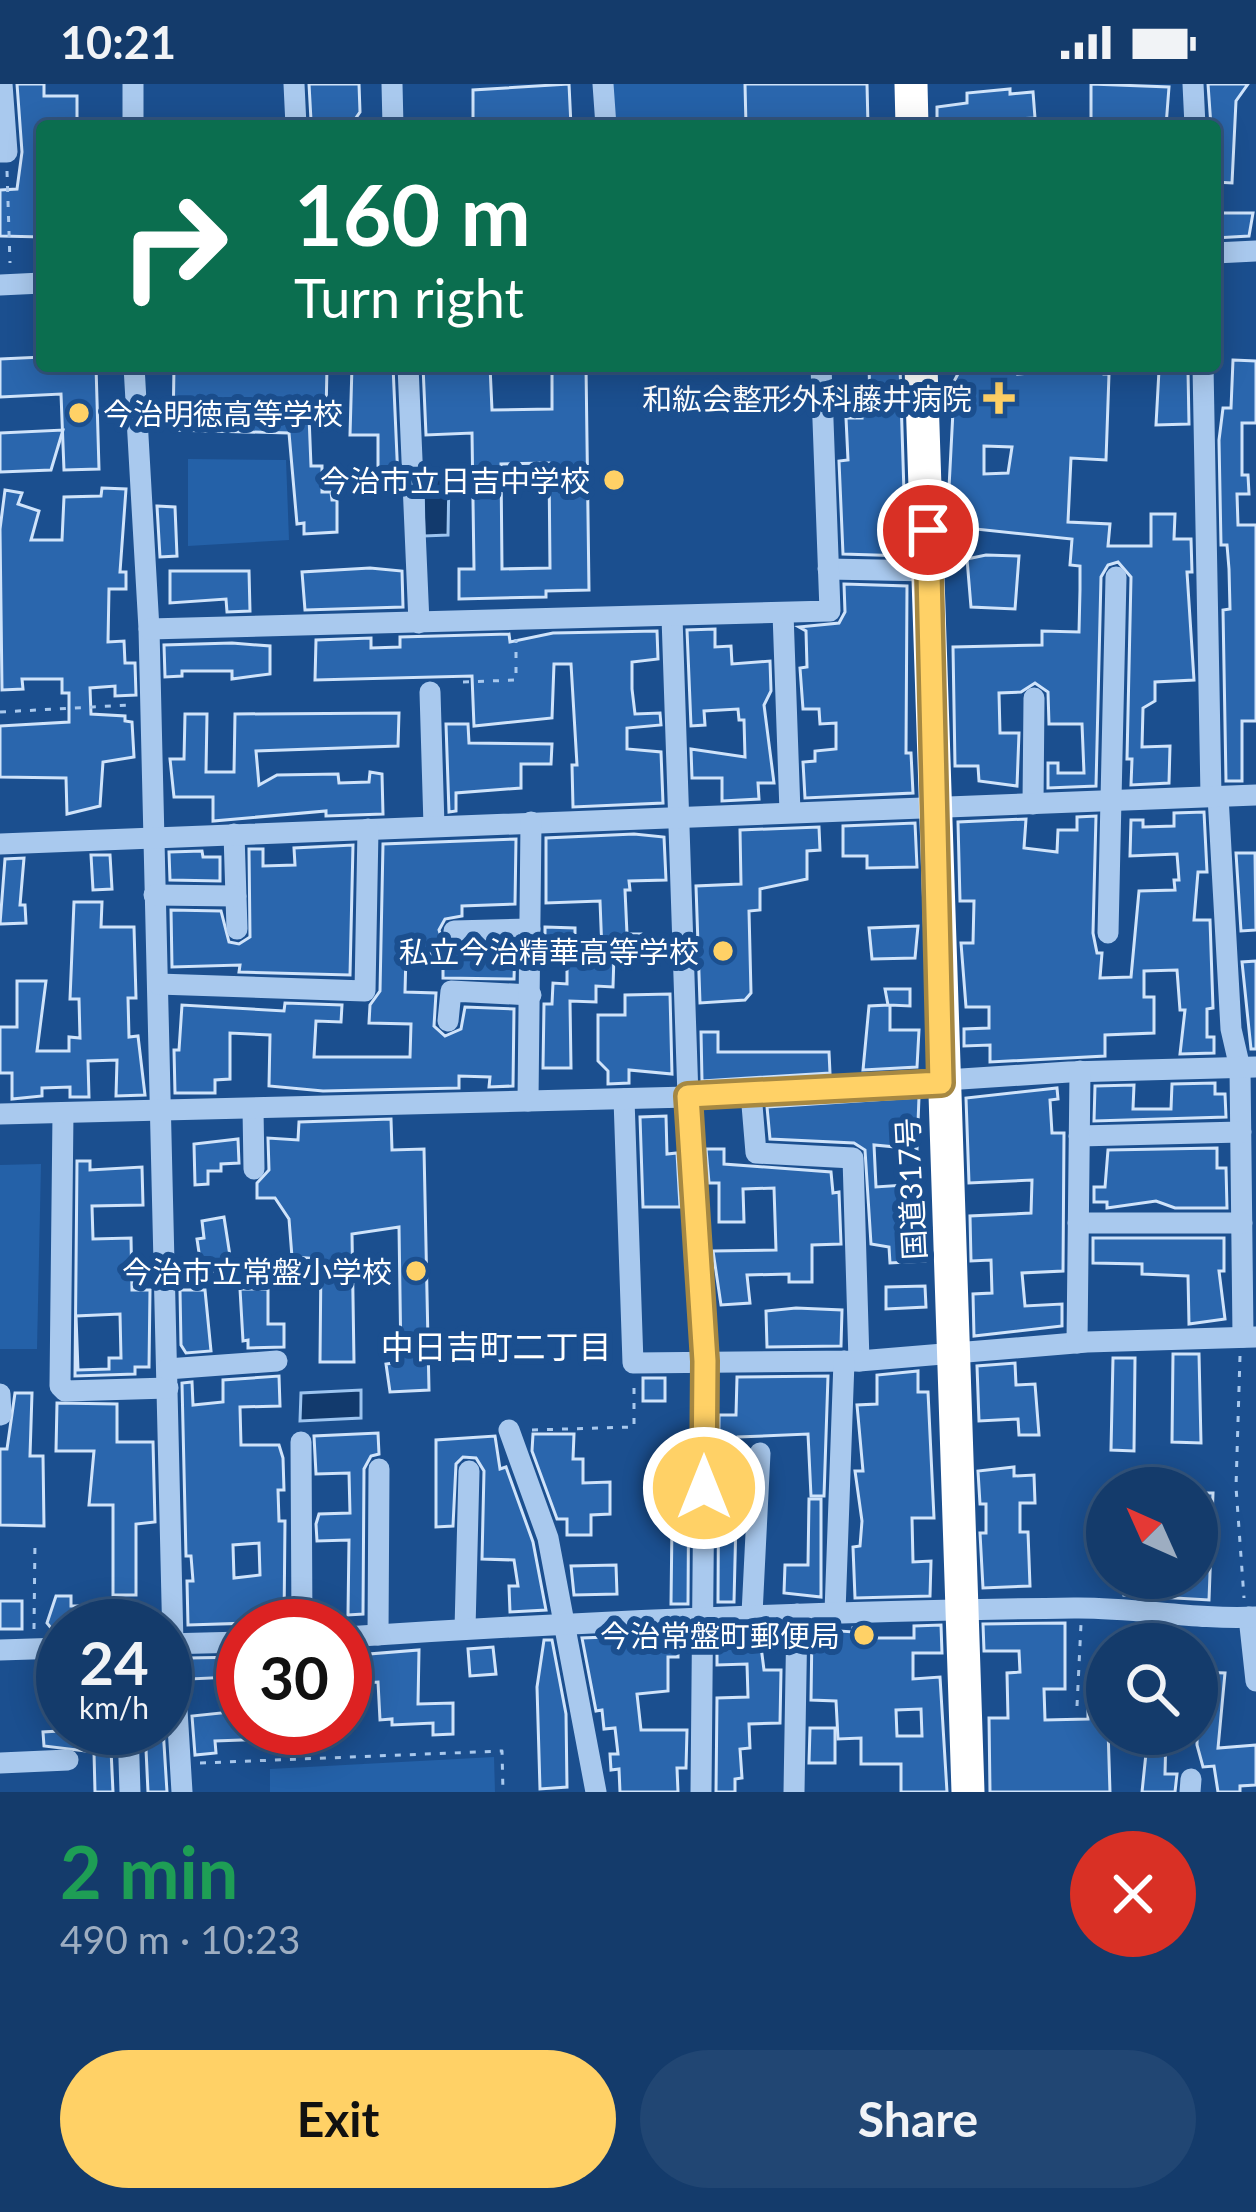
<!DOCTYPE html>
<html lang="en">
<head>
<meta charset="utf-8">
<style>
  :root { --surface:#143b6b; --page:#214673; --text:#f1f3f6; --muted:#9dadc1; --line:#33557e; --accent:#ffd166 }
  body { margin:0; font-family:Lato,"Noto Sans JP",sans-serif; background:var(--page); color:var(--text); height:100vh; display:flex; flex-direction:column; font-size:45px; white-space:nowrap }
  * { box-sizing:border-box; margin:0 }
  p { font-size:39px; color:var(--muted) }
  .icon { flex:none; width:66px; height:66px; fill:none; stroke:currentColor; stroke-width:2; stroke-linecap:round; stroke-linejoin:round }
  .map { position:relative; height:1708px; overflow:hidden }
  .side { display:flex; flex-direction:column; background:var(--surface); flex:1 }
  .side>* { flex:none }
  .top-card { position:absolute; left:36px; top:36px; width:1185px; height:252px; border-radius:12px; box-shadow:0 6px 30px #0003,0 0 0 3px var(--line); background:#0b6e4f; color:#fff; overflow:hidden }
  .needle { width:78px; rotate:315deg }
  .controls { position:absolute; left:1086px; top:1383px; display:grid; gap:24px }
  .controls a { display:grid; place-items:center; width:132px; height:132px; border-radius:50%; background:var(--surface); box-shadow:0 6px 30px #0003,0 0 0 3px var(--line); font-size:60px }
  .speed { position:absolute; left:36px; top:1515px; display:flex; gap:24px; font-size:60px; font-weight:700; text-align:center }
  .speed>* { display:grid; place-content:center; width:156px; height:156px; border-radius:50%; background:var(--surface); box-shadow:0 6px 30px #0003,0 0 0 3px var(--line); line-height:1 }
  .speed small { font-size:30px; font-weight:400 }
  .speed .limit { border:18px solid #d22; background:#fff; color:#111 }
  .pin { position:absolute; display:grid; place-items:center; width:102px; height:102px; color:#fff; margin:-51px; border:6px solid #fff; border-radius:50%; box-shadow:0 3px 12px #0007 }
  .me { position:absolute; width:132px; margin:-66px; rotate:0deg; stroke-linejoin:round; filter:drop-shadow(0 0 9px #0008) }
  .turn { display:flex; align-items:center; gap:42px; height:252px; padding:0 60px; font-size:54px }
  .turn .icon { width:156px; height:156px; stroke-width:2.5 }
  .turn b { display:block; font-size:84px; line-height:102px }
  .round { display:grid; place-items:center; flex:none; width:126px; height:126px; border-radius:63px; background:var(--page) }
  .overview { display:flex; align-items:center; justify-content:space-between; height:204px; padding:0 60px }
  h1 { font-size:72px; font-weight:700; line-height:90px; color:#1e9e55 }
  .cta { display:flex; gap:24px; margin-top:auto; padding:24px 60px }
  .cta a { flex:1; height:138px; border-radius:72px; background:var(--accent); color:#111; font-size:48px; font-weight:700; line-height:138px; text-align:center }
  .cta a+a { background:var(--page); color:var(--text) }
  .status { display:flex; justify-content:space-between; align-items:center; height:84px; padding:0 60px; background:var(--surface); direction:ltr }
  .status svg { height:33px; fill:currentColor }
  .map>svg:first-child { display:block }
  .green { fill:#2461a8 }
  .water { fill:#123a6d; stroke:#9cc4f0; stroke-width:3 }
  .building { fill:#2a66ad; stroke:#cfe3fa; stroke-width:3; fill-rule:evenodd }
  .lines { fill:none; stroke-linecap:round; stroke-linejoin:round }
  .path { stroke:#a9c9ee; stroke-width:3; stroke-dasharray:6 9; stroke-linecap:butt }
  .minor { stroke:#a9c9ee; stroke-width:21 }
  .highway { stroke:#fff; stroke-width:33 }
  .route-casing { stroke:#a68842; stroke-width:30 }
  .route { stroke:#ffd166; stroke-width:21 }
  .poi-dot { fill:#ffd166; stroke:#1b4f8f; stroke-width:4.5 }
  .labels { text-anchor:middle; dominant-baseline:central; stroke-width:12; stroke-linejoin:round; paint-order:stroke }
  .poi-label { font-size:30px; fill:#fff; stroke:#1b4f8f; text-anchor:end }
  .street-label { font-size:30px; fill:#fff; stroke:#1b4f8f }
  .neighbourhood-label { font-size:33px; fill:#fff; stroke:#1b4f8f }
</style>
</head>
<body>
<div class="status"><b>10:21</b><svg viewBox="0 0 49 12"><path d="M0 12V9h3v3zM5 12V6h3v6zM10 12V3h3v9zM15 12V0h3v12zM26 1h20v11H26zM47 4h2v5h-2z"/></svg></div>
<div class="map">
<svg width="1256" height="1708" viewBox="0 0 1256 1708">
  <rect width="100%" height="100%" fill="#1b4f8f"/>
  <g class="green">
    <path d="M608,0h136v42h-134z"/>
    <path d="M188,375l98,1 3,80 -101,6z"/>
    <path d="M41,1080l-4,185h-37v-184z"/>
    <path d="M494,1673l1,35h-225v-23z"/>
  </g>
  <g class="water">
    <path d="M449,391l-1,60 -24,1 -1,-59z"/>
    <path d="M361,1306v28l-61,3 1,-28z"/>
  </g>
  <g class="building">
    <path d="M17,0h27v12h33v30h-36l1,111 -42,-1v-46l17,-1 5,-37z"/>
    <path d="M309,0h50l1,28 -7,10 -42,-2z"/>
    <path d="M569,0l2,42h-98v-36z"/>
    <path d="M745,0h122l1,42h-122z"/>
    <path d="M1091,0l78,3 -3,39h-75z"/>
    <path d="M1208,0h40l-12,17 -4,82 -17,-1z"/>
    <path d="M1010,5v5l23,-2 2,26 -19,1v7h-79v-19l30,-4v-10z"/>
    <path d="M1215,129h38l-4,23 -34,2z"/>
    <path d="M42,273v9h54l3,103 -35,1 -3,-76 -61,3v-38z"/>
    <path d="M1233,276l23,1v62h-14v52h6l1,19h-12l1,31h18v196h-14v60h-16l-3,-171 7,-1 -1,-40 -2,-24h-6l-2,-105 4,-32h8z"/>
    <path d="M174,282h153l-1,49 -17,1 2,50h11v26h9l1,8h5v32l-33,2v-11l-7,1 -8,-91 -116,-3z"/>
    <path d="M352,282h41l5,114 -20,2v-47h-28z"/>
    <path d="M423,282h67l2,44 60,-1v-43h34l3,224 -43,1v6l-87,2v-30h15l-2,-136 -46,2zM549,379l1,105 -48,1 -1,-105z"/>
    <path d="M869,282h31l6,190 -63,-2 -4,-93 9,-1 -2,-42h16l-1,-17h9z"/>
    <path d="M962,282h57l-1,8 86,-8v8h5l-3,86 -35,-2 -3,64 42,2 -2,22h43v-32h24l-1,25h17l1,33h-5l7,108 -39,2v19l-12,7 -1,39 28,-1 -1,37 -38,2 1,-26h-5l4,-182 -13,-15 -10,3 -7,12 -5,209 -48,2v-25h10v10h26l-2,-49h-33l-1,-32 -13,-9 -14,9 -22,1 1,40h19l-2,53 -38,-5 -1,-15h-23l-2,-119 89,-2v-14l37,1 1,-42v-24l-10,-1 2,-26 -125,-13 6,-115 -6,-16zM984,362l28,1 -4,26 -24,1z"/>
    <path d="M1159,286l29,1 1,53 -33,1z"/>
    <path d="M63,346l-12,40 -51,2v-39z"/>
    <path d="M102,404l24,1 -6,83h6v17h-17l-1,53 16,-1 1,22h10l1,32 -21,1v-10l-25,2 1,26 34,2v5l7,1 2,35 -31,5 -3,44 -33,8 -1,-36 -66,-1v-51l69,-4v-29h-7v-14h-40l1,10 -21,1 -2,-161 5,-39 17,3 -4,11 21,7 -8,29h31l2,-43 37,-1z"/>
    <path d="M157,422l18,1 2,49 -17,1z"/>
    <path d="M986,471l33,1 -4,53 -44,-2 -4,-48z"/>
    <path d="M370,484l32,3 1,36 -98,3 -3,-38z"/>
    <path d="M170,487h79l1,40 -23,1 -1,-13 -56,4z"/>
    <path d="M844,500l63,2 -1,167h5l2,40 -108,5 -2,-36 12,-1v-10l21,-2v-26l-16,1 -1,-15h-16l-3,-41 7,-1 -1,-36 -7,-4 40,-4 6,-11z"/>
    <path d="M715,545v18l16,-1 1,18 38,-3 1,30 -7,14 10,78h-16l1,16 -37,2v-23h-30l-1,-29 54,8 -1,-37h-5l-1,-11 -34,2 1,14 -14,1 -4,-96z"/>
    <path d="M657,547l1,28 -26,3v27l3,25 25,-1 1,12 -34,3v21l34,3 2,51 -90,4 -1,-42h5l-6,-101h-17l-2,54 -78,8 -2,-50 -157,4 1,-40 55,-2v10l29,-1v-10l109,-3 1,8 43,-9z"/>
    <path d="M232,559l38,3v28l-38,5v-8h-50v5l-17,1 -1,-32z"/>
    <path d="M399,629l-1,33 -142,5 3,34 18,-10 61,-1 1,9 30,-1 1,-10 12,2 1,40 -57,2v-5l-113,10v-24h-39l-4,-38h14l1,-45h22l-1,58h28l1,-58z"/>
    <path d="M446,640h22l1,19 83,1 -1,20h-30v24l-65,5v18l-7,1z"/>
    <path d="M1204,728l3,60h-9l-4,48h16l3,88 -6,1v28h7v16l-34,1 5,-44h-5l-3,-40 -33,1v26h10v36l-49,2v21l-115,6v-17l-26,1v-17l25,-1v-21h-23l-5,-64h12l1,-42h-14l-2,-79 68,-3 -2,29 33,4 1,-22h19v-13l19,-1 -3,117 4,20h5l-2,25 31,-1 8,-86 36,-1 -1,-10h5l-2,-26 -47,2 1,-36h12v7l31,-1v-13z"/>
    <path d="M915,739l2,44 -50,1v-12h-24v-30z"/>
    <path d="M819,743l1,23 -13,1v28l-47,10v21l-11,1 2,82 -6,7 -45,3 -4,-117 45,-2 -1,-54z"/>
    <path d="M634,750l30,3 2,43 -37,1 1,9h-5l2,44h14v22l-27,-1 -1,32 -17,-1v16l-26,-1 1,67h-28l1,-64h8l1,-21 14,1v-33l35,1 -2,-51 -54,2v-65z"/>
    <path d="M516,755l-1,65 -53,2v10l-17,3 -6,11 3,10 11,6 62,-2 -1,35 -71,-1v-24h-37l-1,38 31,1 -2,33 11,10 16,-7 4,-22 49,2 -1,77 -24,1 1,-10 -31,-1v12l-136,3 -54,-5 1,-51 -40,-2v46l-15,1v13h-40l-1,-43h5l3,-45 102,6 1,-8 57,2 -1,17 -25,-1 -2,36h96l1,-33 -42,-1 1,-18 10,-14 3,-147z"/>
    <path d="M353,761l-3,130 -111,-3 1,-7 -68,2 -1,-57 50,1 8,31 10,2 11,-7 -1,-88h14v17l32,-1 -1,-17z"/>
    <path d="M202,767l1,6h17v24l-50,-1 -1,-28z"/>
    <path d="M1236,769h19l1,77 -15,1z"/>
    <path d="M91,771h19l2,34 -19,1z"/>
    <path d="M24,774l-4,47h5l1,18 -26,1 5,-65z"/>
    <path d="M74,818h28l-1,25h33l2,71h-8l1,39 9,-1 7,59 -29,1 1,-36 -29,1 1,36h-19v-10l-28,1v8l-30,3v-26h-12v-46h17v-46h29l-9,70h32v-14l11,1 -1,-39h-9z"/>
    <path d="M918,842l-3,32 -43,1 -3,-31z"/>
    <path d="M545,843l30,1v18h-30z"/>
    <path d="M1256,877v88h-5l-9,-87z"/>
    <path d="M885,905h25v17l-20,-1v25h29l-2,37 -54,3 6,-64 19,-1z"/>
    <path d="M670,910l2,80 -43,-4v13l-21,1v-13l-10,-10v-46h27v-20z"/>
    <path d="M701,948h17v20h111l1,21 -128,8z"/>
    <path d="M1215,999v11h10l1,23 -132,4 1,-35 39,-1 -1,24h38l1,-25z"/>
    <path d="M1057,1004l1,11 -8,1 2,33h12l-1,138 -41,2 3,33 37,-2v22l-88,10 -1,-42 19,-1 -1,-33 -20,1 -1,-45 61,-3 1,-33 -63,3 -3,-85z"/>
    <path d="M919,1013l-2,52 -43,-4 2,42 43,-3 3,16 3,61 -35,2 -1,-16 -18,-3 -6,-94 -11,-7 -84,-4 -3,-32z"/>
    <path d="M666,1032l1,38 10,-1 3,54h-37l-3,-90z"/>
    <path d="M391,1035l1,31 32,-1 5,241 -39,2 -4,-28 15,-2 -2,-135 -47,7 2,128h-34l1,-103 -29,-2 -3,-38 -14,-21h-18v-15l12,-13 -1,-32 30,2 1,-18z"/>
    <path d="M238,1055l1,24 -18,1v7h-13v13l-13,1 -1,-41z"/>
    <path d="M1217,1064v20h9l1,40h-52l-19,-7 -49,7v-6h-13v-15h11l3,-37z"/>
    <path d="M706,1065h18v15l107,8 2,21 6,-1 2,52 -29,1v37h-23v-8l-42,1 3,28 -29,2 -8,-54 63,-1 -2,-62 -31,1 1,33h-25v-39h-10z"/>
    <path d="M77,1077h13v9l52,-3 1,38 -51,1 1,33 38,-1 1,52h18l-1,77h-14v7l-60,2zM120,1230l1,44h-12v11l-31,1 -2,-54z"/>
    <path d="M224,1133l8,52 -30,4 -5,-34 7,-1 -2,-17z"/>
    <path d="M1093,1154h131v33h-5l6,48 -36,5 -1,-48 -46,-2v-10l-49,-1z"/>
    <path d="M925,1202l1,21 -40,2v-22z"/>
    <path d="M240,1205h28v35h16v23l-36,1v-8l-5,1z"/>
    <path d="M180,1206h25l6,61 -25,2 -5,-8z"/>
    <path d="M796,1224l46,2 -1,36 -74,1 -1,-36z"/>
    <path d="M1173,1270h26l2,89 -29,-1z"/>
    <path d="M1113,1274h22l-1,93 -23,-1z"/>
    <path d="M1015,1279l1,22 19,-1 4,51h-20l-1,-16 -39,2 -2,-55z"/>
    <path d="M918,1287v21h10l6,126h-22l1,44 18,-1 -1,35 -75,2 -2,-51 7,-1 2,-25 -7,-50h8l-6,-66 20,-1v-29z"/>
    <path d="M279,1292l1,30 -40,1 1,38h38l4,13 1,32h-6l1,31h6l-1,101 -96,3 -1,-44h6l-2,-25h-5l-4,-173 10,-1 1,23 30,-3v-22zM259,1459l1,32 -26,3 -1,-33z"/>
    <path d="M828,1292l-4,120h-13l-3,-62 -70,3 -4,165h-16l1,-187h17l1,-38z"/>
    <rect x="643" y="1294" width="22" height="23"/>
    <path d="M15,1309h17l-2,63h13l1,70 -44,-1v-76h7z"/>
    <path d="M57,1319l60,1v38h36l2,80 -19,2v71h-23v-90h-24l5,-54h-38z"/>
    <path d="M378,1349l1,21 -8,2 -7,13 -1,145 -15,1 1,-75 -32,1 -1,-17 3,-10 31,-1 -1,-40 -33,1 -2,-38z"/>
    <path d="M533,1350h41l-1,25h10v24l27,-1v32l-19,1v20h-24v-16h-10l-25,-68z"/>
    <path d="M495,1352l5,33 6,-2 27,75 13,68 -36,2 -1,-26h9l-4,-26 -32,-1 2,-88 -8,-13 -13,-1 -7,7 -3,62 -17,1v-87z"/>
    <path d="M673,1360l16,1 -1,159h-17z"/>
    <path d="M1014,1383v9l20,-1 1,28h-15v29h8l2,54 -47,2 -3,-55h6v-29h-6l-2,-33z"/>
    <path d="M1197,1409h16l-4,107 -85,-5v-17h73z"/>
    <path d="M809,1415h12v98l-37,-4 1,-28h23z"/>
    <path d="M616,1481l1,29 -43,1 -3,-29z"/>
    <path d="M56,1512h15v10h20l1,20h-29v7h-8l-8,-10z"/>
    <rect x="0" y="1517" width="22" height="28"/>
    <path d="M1065,1539v66h-21l1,31 43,-1v-21l19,-1 3,95h-120l-1,-74h19l-1,-45 13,-1 -1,-21h-35l-1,-27z"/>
    <path d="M941,1541l1,28h-29v26l27,-2 7,115h-46v-28h-40v-26l-23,1 -2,-38 -25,-1 1,-71 41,3v-4l16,-1 2,11h43v-12zM921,1625l1,27h-25l-1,-26z"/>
    <path d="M759,1547l5,39h17l-1,53 -31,1 1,24 -10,1 2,29 -7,1v13h-19l1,-94 31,-1 -1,-33 -30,1v-33z"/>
    <path d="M658,1551v5h20v17h-10v34l-31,3 4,36h46l-1,38h-9l1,24h-58l-1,-23 -8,1 -1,-16h8l-3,-26 -11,1 -2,-19 -6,1 -14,-73z"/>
    <path d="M544,1556h8l14,74 1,73 -27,2 -3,-102z"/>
    <path d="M493,1563l3,27 -26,2 -2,-27z"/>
    <path d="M419,1566l-1,54 35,-1v31l-20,1v-12l-41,2v-6l-12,1 -2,-38 -33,2v-28z"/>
    <path d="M243,1573v71h25v11l-53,2 1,12 -21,2 -3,-39 39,-4v-35l-41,2 -1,-21z"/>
    <path d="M1197,1588l28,1 -7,75 38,-3v40l-16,1v6h-22l-4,-26 -11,1 -6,-22z"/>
    <path d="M110,1644l3,64h-18l-1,-40 -50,-6 -1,-14z"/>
    <path d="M145,1644h18l4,64h-19z"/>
    <path d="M810,1644h25v35h-26z"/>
    <path d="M1148,1650h18l-1,40h12l-2,18h-33z"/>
  </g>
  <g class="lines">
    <g class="path">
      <path d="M7,87l3,92"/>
      <path d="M463,598l53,-2v-41"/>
      <path d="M0,628l130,-7"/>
      <path d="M1240,1272l-4,131 8,111"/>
      <path d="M532,1346l102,-3v-44"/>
      <path d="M34,1545l1,-89"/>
      <path d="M1077,1622l4,-82"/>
      <path d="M85,1644l1,26"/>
      <path d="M200,1679l302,-12 1,41"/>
    </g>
    <g class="minor">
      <path d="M294,0l2,42"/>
      <path d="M392,0l1,42"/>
      <path d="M603,0l3,42"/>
      <path d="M1193,0l2,42"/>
      <path d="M133,42v-42"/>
      <path d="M0,68h7l-5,-68"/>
      <path d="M1215,169l41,-2"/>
      <path d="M0,201l42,-2"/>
      <path d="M134,282l15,263 24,1015 9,148"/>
      <path d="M408,282l11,257"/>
      <path d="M1203,282l8,430"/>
      <path d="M828,485l102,2"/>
      <path d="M783,529l7,199"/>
      <path d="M672,533l16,480 17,264 -4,431"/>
      <path d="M149,545l681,-18 -9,-245"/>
      <path d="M430,608l4,134"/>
      <path d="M1218,712l13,233 9,39 3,269"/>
      <path d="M1033,720l1,-106"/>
      <path d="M234,750l3,95"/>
      <path d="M0,760l1256,-49"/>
      <path d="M154,811l82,1"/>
      <path d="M454,847l76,-2"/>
      <path d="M1108,849l8,-356"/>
      <path d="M158,900l207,7 3,-162"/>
      <path d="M448,937l3,-30 80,4"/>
      <path d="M751,1009l5,60 97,5 6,203"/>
      <path d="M624,1015l9,264 226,-2 228,-19 169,-5"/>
      <path d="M528,1017l3,-279"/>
      <path d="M253,1025l1,60"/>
      <path d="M63,1029l-3,273 5,5 103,-3"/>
      <path d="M0,1030l688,-17 381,-25 187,-5"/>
      <path d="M1079,1052l162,-4"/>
      <path d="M1078,1139h164"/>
      <path d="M1077,1259l3,-272"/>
      <path d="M167,1285l110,-8"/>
      <path d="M0,1310l1,21"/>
      <path d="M509,1346l39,108 48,254"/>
      <path d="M301,1358l1,184"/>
      <path d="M835,1528l9,-251"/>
      <path d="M752,1530l8,-161"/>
      <path d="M1249,1533l7,64"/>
      <path d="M465,1545l4,-158"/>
      <path d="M378,1551l1,-166"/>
      <path d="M345,1553c243,-16 485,-26 729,-29 60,-1 121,12 182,9"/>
      <path d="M165,1560l78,-2"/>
      <path d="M0,1566l63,-2"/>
      <path d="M128,1644l2,64"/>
      <path d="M0,1679l68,-3"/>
      <path d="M794,1708l3,-178"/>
      <path d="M1190,1708l1,-13"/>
    </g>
    <g class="highway">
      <path d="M911,0l1,42"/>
      <path d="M921,282l47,1426"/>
    </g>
  </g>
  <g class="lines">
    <g class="route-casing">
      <path id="route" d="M704,1404l1,-127 -17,-265 253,-13 -13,-553"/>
    </g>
    <use href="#route" class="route"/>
  </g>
  <g class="poi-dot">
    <path d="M993 296h12v12h12v12h-12v12h-12v-12h-12v-12h12z"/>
    <circle cx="79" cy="329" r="12"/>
    <circle cx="614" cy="396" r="12"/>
    <circle cx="723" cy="867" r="12"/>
    <circle cx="416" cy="1187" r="12"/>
    <circle cx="864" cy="1551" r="12"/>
  </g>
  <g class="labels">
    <g class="poi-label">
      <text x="972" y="314">和紘会整形外科藤井病院</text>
      <text x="103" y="329" text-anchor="start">今治明徳高等学校</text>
      <text x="590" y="396">今治市立日吉中学校</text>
      <text x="699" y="867">私立今治精華高等学校</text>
      <text x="392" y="1187">今治市立常盤小学校</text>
      <text x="840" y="1551">今治常盤町郵便局</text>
    </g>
    <g class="street-label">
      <text transform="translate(910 1105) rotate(-93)">国道317号</text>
    </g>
    <g class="neighbourhood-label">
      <text x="496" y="1262">中日吉町二丁目</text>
    </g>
  </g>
</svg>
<div class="controls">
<a><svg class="needle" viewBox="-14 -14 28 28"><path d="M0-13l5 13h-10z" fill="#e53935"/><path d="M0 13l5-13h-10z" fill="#9dadc1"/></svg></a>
<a><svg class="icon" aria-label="search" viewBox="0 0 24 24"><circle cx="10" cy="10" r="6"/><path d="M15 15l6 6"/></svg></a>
</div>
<div class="speed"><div>24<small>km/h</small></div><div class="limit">30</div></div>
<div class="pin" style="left:928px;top:446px;background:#d93025"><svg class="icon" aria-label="arrive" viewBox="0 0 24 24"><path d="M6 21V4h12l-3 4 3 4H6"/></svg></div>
<svg class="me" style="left:704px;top:1404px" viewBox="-20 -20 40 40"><circle r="17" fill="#ffd166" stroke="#fff" stroke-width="3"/><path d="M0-11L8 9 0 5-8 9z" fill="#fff"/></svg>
<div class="top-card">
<div class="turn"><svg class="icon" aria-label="right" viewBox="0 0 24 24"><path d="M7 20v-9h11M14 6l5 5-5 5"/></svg><div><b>160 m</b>Turn right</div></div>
</div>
</div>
<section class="side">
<div class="overview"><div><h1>2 min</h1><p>490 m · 10:23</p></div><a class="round" style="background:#d93025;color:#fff"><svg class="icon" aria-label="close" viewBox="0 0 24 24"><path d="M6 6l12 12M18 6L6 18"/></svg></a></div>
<div class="cta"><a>Exit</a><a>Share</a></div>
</section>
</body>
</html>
